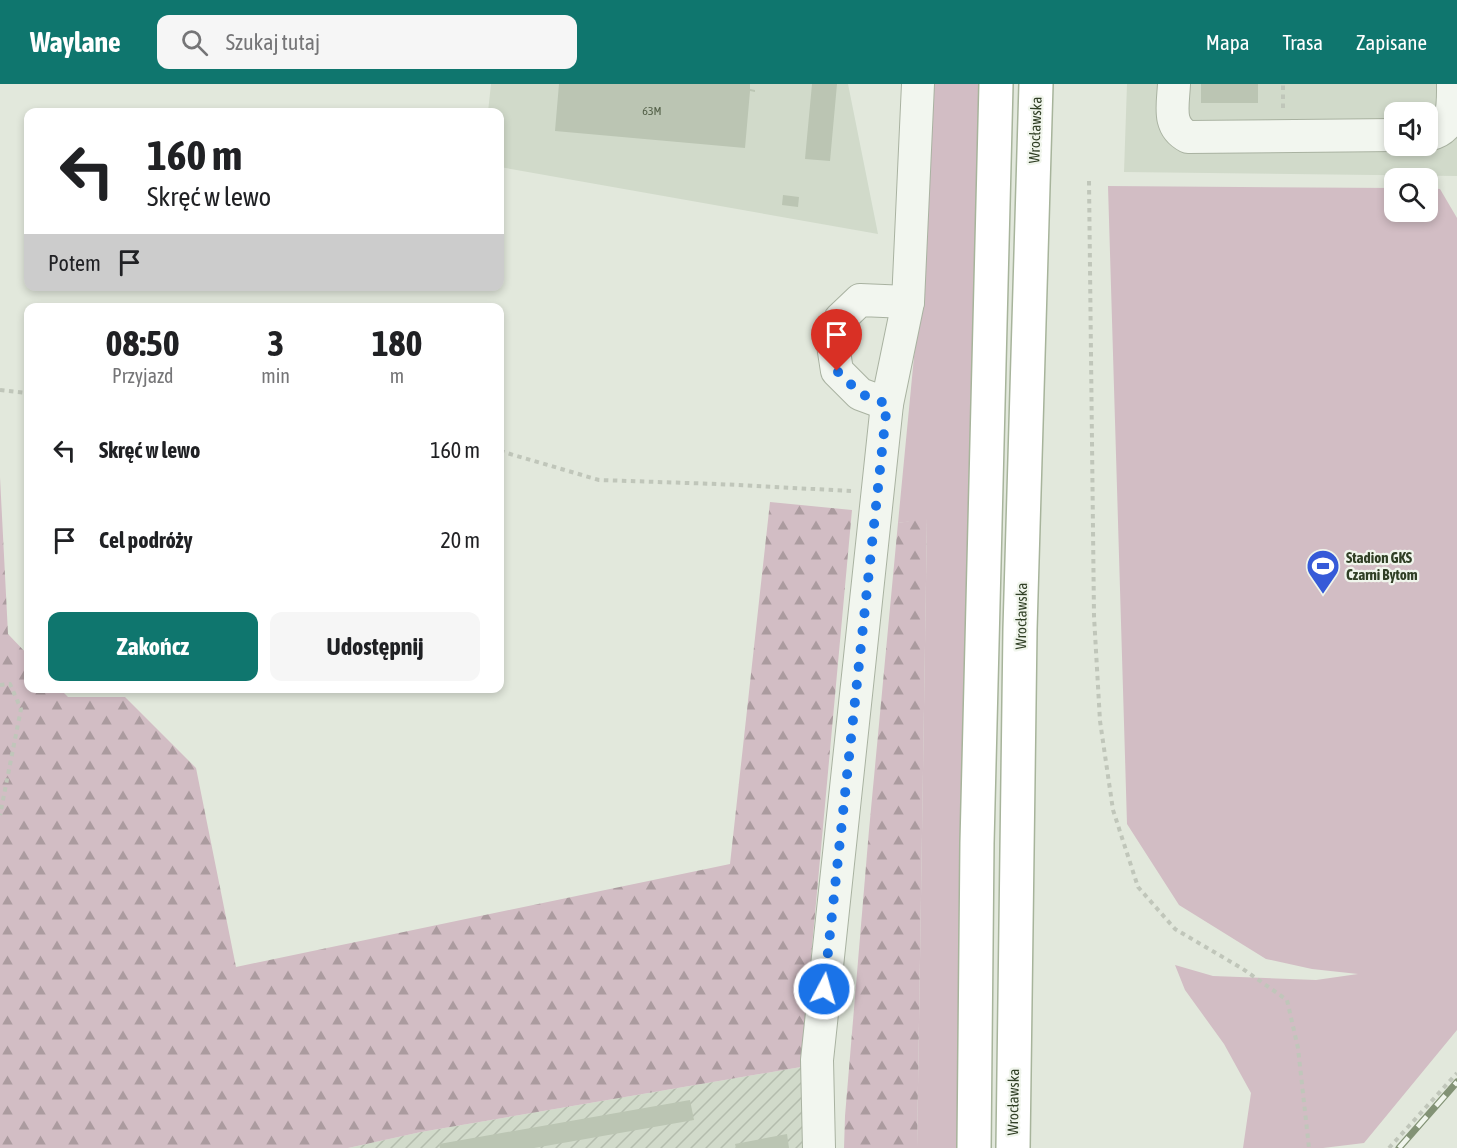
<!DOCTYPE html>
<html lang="pl">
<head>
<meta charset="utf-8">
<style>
  :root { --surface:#fff; --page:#f6f6f6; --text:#202124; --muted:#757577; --accent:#0f766e }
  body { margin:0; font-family:"Asap Condensed",sans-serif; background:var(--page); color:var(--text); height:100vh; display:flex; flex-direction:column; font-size:22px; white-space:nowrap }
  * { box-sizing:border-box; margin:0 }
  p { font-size:20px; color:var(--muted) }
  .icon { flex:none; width:33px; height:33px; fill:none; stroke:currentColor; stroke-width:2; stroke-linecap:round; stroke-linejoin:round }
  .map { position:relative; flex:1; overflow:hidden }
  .drawer { position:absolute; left:24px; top:219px; width:480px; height:390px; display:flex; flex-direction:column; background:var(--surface); border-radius:12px; box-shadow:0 3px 9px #0003 }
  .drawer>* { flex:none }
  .guide { position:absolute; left:24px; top:24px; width:480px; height:183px; border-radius:12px; box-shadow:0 3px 9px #0003; background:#fff; color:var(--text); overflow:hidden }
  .tools { position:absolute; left:1384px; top:18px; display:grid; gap:12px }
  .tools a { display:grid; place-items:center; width:54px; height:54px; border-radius:12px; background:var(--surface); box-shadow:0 3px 9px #0003; font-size:30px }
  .pin { position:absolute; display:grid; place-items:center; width:51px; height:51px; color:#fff; margin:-62px -26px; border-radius:50% 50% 50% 0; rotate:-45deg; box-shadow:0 0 6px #0007 }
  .pin .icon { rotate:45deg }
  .me { position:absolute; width:66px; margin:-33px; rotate:6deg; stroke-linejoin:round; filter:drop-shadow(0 0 4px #0008) }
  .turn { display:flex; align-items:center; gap:21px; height:126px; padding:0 24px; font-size:27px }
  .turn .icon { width:78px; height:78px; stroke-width:2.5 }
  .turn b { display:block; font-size:42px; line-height:51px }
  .then { display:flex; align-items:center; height:57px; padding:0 24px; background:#0003; gap:12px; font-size:22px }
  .eta { display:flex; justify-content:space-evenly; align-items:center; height:102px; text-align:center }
  .eta b { font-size:36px; font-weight:700; line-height:42px }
  .cta { display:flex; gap:12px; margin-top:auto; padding:12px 24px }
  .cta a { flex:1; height:69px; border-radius:12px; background:var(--accent); color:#fff; font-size:24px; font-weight:700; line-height:69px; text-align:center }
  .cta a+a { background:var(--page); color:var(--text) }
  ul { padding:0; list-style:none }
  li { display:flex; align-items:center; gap:18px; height:90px; padding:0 24px }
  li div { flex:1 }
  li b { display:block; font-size:22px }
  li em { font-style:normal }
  header { display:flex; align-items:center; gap:36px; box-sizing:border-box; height:84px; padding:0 30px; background:var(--accent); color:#fff }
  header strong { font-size:28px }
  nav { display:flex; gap:33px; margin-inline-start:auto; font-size:21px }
  .search { width:420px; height:54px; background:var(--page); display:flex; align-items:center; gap:15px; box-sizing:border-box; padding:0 21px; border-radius:12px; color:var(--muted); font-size:22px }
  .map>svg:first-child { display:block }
  .built { fill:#d1daca; fill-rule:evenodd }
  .industrial { fill:url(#industrial-furrows) }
  .grass { fill:#d2bdc4 }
  .forest { fill:url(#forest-firs) }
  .building { fill:#bbc5b3 }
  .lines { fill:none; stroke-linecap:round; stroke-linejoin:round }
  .minor-casing { stroke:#a9b2a1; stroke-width:34 }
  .major-casing { stroke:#a7b49b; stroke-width:36 }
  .path { stroke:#c0c6ba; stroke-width:4; stroke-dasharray:4.5 4.5; stroke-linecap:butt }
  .minor { stroke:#f2f6ef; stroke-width:32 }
  .major { stroke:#fff; stroke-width:33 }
  .rail-casing { stroke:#829275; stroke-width:7 }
  .rail { stroke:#f0f5ec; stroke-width:4.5; stroke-dasharray:14; stroke-linecap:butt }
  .route { stroke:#1a73e8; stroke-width:10; stroke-dasharray:0 18 }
  .labels { text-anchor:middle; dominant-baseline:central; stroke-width:4.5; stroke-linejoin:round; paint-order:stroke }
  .number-label { font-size:12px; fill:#536048 }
  .street-label { font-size:15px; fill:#303f25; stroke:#f0f5ec }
  .poi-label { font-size:15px; font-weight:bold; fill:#303f25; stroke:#f0f5ec; text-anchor:start }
</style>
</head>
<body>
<header>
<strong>Waylane</strong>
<div class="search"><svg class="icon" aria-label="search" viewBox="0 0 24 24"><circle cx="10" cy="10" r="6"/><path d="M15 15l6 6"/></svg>Szukaj tutaj</div>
<nav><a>Mapa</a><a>Trasa</a><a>Zapisane</a></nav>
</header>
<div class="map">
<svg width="1457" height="1064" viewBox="0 0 1457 1064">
  <defs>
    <pattern id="industrial-furrows" width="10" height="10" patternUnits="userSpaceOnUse" patternTransform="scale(1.5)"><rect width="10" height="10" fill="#d1daca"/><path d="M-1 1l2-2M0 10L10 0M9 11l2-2" fill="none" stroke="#b4bcad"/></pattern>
    <pattern id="forest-firs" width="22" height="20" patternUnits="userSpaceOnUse" patternTransform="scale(1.5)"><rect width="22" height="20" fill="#d2bdc4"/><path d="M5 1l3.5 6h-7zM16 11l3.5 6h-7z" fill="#ab9b9f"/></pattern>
  </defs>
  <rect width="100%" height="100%" fill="#e2e8dc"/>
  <g class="built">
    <path d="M491,0h357l30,150 -378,-67v-55h-12z"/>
    <path d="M1127,0h330v92l-333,-4zM1395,28h33v34h-33z"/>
  </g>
  <path class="industrial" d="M801,983l8,81h-461l73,-16z"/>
  <g class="grass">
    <path d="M934,0h48l-21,1064h-44l10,-629 -29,4 29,-301z"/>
    <path d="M1108,102l287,2v24h33v-24l12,1 17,29v812l-93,113 -41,5h-80l8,-55 -27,-49 -39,-54 -10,-25 38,11 103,4 42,-6 -46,-5 -46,-10 -87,-54 -52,-81z"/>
  </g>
  <g class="forest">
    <path d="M0,393l8,157 20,21v33l32,1 8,8h57l71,71 40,199 494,-103 40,-362 82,8 -51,557 -380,65 -73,16h-348z"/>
    <path d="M927,434l-10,630h-73l1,-32 24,-286 29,-307z"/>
  </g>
  <g class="building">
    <path d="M559,0h191v5l5,1v2l-5,-1 -5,57 -190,-17z"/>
    <path d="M812,0h25l-7,77 -25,-2z"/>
    <rect x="1201" y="0" width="57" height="19"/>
    <path d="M783,111l16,2 -1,10 -16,-2z"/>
    <path d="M690,1016l4,20 -160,28h-94l-1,-4z"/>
    <path d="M787,1050l2,14h-53l-1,-4z"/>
  </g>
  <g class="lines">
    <g class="minor-casing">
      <g id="minor">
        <path d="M1174,0c-1,22 -7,42 14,53l207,-2"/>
        <path d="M1428,51c27,-6 25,-29 25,-51"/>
        <path d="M887,320l-27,-10 -23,-23 -4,-26 7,-26 20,-19 48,2"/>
        <path d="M819,1064l-2,-88 70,-656 21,-102 10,-218"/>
      </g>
    </g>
    <g class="major-casing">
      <g id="major">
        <path d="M974,1064l3,-305 19,-759"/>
        <path d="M1013,1064l7,-519 16,-545"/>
      </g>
    </g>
    <g class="path">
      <path d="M1283,24v-24"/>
      <path d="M1089,97l5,435 6,105 13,89 25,77 37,42 68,40 44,31 11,48 11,100"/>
      <path d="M0,306l28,3"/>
      <path d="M500,367l99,29 119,4 133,7"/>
      <path d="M0,601l10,-1 11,25 -21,106"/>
      <path d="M1389,1064l68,-75"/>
    </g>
    <use href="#minor" class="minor"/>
    <use href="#major" class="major"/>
    <g class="rail-casing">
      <path id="rail" d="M1399,1064l58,-66"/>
    </g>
    <use href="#rail" class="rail"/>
  </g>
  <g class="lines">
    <path class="route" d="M824,905l63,-585 -26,-10 -24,-23"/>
  </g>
  <defs>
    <g id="stadium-pin" transform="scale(1.725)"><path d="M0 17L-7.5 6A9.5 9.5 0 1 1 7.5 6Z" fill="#365ad8" stroke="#f0f5ec"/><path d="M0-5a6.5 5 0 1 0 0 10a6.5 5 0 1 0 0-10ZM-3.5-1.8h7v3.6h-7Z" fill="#fff"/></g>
  </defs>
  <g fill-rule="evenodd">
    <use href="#stadium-pin" x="1323" y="482"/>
  </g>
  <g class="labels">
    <g class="number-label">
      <text x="652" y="27">63M</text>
    </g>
    <g class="street-label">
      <text transform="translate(1035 46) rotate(-88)">Wrocławska</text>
      <text transform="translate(1021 532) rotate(-89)">Wrocławska</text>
      <text transform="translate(1013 1018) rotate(-89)">Wrocławska</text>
    </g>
    <g class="poi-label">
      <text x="1346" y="473">Stadion GKS<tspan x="1346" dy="17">Czarni Bytom</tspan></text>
    </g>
  </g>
</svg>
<div class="tools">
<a><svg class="icon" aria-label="sound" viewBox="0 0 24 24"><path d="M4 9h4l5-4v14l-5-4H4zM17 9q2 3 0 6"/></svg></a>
<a><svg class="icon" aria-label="search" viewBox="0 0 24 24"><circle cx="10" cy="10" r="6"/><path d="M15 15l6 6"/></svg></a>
</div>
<div class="pin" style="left:837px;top:287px;background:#d93025"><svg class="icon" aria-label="arrive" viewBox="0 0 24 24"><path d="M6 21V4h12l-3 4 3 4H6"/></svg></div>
<svg class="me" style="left:824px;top:905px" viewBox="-20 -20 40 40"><circle r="17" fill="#1a73e8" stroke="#fff" stroke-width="3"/><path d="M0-11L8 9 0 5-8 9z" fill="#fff"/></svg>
<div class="guide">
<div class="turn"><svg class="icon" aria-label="left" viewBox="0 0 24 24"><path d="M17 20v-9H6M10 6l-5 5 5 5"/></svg><div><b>160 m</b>Skręć w lewo</div></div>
<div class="then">Potem<svg class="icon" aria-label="arrive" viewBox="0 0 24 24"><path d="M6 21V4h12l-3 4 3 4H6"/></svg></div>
</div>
<section class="drawer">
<div class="eta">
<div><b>08:50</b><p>Przyjazd</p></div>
<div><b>3</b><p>min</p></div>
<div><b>180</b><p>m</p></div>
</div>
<ul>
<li><svg class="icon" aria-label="left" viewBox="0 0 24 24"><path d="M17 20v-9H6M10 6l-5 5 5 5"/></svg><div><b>Skręć w lewo</b></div><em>160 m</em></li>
<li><svg class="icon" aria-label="arrive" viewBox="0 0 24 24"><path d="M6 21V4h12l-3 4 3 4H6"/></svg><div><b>Cel podróży</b></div><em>20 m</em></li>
</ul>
<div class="cta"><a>Zakończ</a><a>Udostępnij</a></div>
</section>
</div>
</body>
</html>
